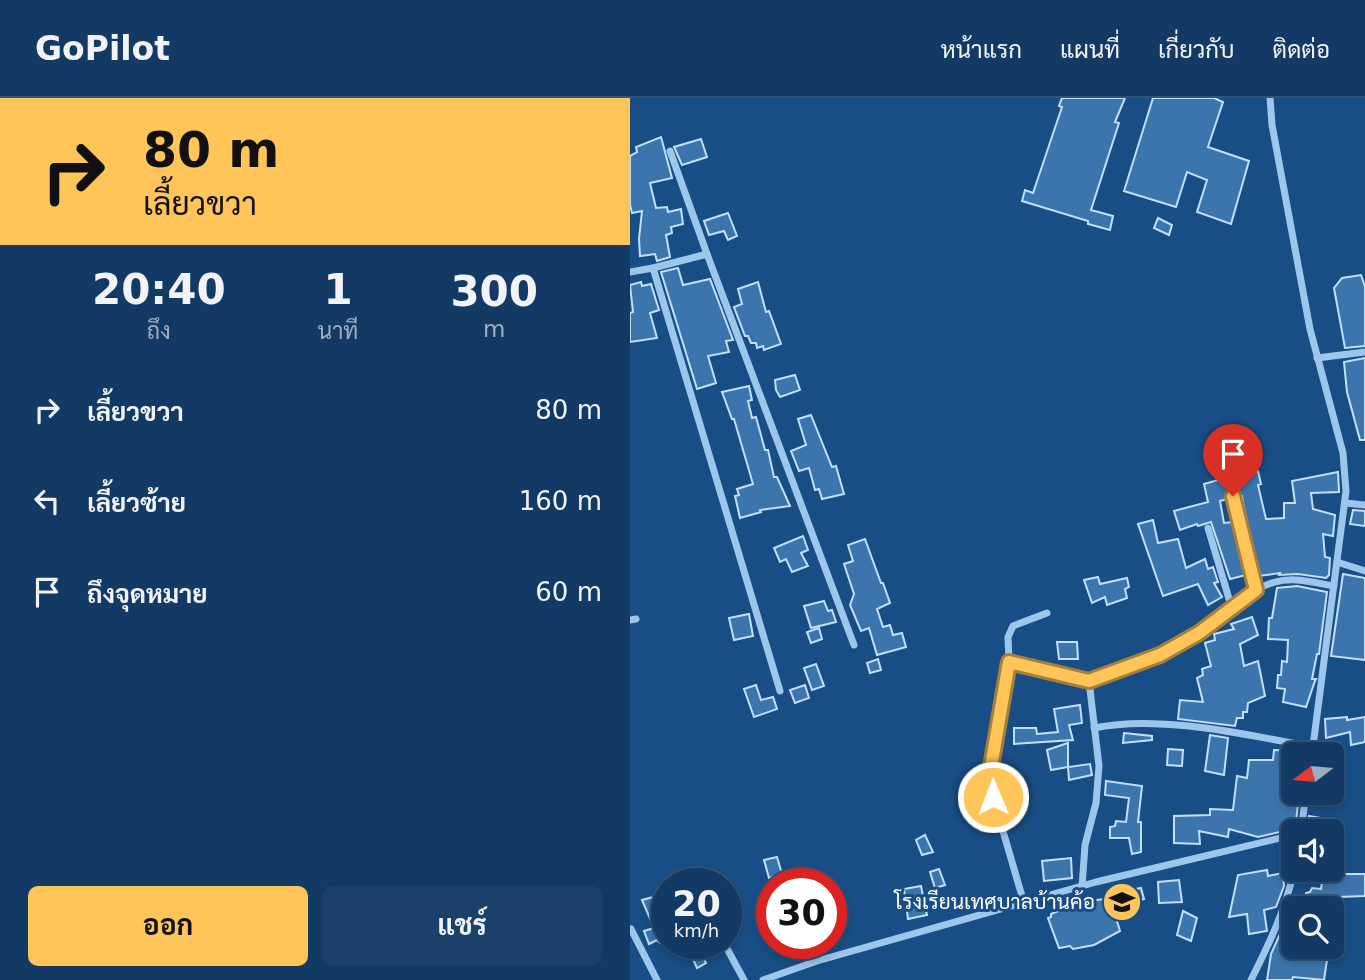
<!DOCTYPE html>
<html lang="th">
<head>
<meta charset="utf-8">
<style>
  :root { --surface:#123a64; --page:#1b416a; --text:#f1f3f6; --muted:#9cadbf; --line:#315478; --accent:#ffc559 }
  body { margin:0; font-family:"DejaVu Sans",Sarabun,sans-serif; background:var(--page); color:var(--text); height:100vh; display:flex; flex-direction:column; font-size:26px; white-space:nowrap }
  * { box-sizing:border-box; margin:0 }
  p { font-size:23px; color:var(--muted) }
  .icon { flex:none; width:38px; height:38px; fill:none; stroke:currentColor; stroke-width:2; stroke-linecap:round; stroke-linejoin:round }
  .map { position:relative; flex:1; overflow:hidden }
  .panel { display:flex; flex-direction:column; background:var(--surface); width:630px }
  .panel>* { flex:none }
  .hud { background:#ffc559; color:#111; overflow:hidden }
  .needle { width:46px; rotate:254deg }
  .buttons { position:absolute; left:651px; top:644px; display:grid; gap:14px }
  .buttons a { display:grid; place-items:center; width:63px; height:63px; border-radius:10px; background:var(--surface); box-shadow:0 4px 10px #0003,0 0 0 2px var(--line); font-size:35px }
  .speed { position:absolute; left:21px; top:770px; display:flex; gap:14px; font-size:35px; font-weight:700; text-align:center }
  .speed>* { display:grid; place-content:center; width:91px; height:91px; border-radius:50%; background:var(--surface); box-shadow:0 4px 10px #0003,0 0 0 2px var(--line); line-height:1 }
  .speed small { font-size:18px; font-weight:400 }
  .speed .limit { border:10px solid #d22; background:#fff; color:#111 }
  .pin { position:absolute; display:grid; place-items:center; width:60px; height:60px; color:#fff; margin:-72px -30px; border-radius:50% 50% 50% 0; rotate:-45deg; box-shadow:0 0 7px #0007 }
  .pin .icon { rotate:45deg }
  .me { position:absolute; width:77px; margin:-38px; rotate:359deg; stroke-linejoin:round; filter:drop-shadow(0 0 5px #0008) }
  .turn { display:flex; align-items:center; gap:24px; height:147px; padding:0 28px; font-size:32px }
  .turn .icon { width:91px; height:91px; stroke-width:2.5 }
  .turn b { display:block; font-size:49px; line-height:60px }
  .eta { display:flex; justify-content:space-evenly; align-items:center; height:119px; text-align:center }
  .eta b { font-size:42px; font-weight:700; line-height:49px }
  .button { display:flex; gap:14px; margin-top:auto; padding:14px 28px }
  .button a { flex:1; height:80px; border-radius:10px; background:var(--accent); color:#111; font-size:28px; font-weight:700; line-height:80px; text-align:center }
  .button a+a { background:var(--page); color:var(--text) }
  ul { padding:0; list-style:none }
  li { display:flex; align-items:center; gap:21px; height:91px; padding:0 28px }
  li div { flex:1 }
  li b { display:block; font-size:26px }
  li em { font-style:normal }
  header { display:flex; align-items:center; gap:42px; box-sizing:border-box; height:98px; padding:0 35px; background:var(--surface); border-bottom:2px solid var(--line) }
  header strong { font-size:33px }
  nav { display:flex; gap:38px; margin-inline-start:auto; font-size:24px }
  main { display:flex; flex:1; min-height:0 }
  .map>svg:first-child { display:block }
  .building { fill:#3c75ad; stroke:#c3dff9; stroke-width:2 }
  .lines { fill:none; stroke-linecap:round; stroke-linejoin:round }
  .street { stroke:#9dc6ed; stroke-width:7 }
  .route-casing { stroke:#a6803a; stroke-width:18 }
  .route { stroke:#ffc559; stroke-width:12 }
  .labels { text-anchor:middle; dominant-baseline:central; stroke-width:6; stroke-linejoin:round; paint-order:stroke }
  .poi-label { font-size:21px; fill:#fff; stroke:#184e85; text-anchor:end }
</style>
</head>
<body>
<header>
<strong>GoPilot</strong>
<nav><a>หน้าแรก</a><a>แผนที่</a><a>เกี่ยวกับ</a><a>ติดต่อ</a></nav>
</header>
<main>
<section class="panel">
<div class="hud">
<div class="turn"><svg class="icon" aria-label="right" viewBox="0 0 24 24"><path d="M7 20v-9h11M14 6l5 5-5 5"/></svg><div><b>80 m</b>เลี้ยวขวา</div></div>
</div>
<div class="eta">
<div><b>20:40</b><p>ถึง</p></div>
<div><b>1</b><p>นาที</p></div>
<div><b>300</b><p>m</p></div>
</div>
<ul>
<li><svg class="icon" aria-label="right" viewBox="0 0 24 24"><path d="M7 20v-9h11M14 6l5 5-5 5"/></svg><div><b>เลี้ยวขวา</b></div><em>80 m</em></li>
<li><svg class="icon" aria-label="left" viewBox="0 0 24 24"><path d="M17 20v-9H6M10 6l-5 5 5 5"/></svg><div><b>เลี้ยวซ้าย</b></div><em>160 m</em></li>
<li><svg class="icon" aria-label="arrive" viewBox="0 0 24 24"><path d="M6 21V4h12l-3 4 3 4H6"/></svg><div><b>ถึงจุดหมาย</b></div><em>60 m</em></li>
</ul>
<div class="button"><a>ออก</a><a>แชร์</a></div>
</section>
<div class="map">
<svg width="735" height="882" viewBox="0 0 735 882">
  <rect width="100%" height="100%" fill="#184e85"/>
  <g class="building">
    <path d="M432,0h63l-10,24 4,1 -28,87 22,6 -3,14 -22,-6v-3l-66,-20 3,-11 8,3 29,-86 -3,-1z"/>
    <path d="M523,0h61l9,4 -15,45 41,14 -18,63 -34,-12 10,-32 -20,-8 -11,35 -52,-16z"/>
    <path d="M31,39l11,41 -22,5 6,25 11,-1 1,5 13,-3 2,15 -12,3 1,6 -6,2 4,22 -13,4 -2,-7 -15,2 -1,-17 3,-28 -10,2 -2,-8v-49l7,-4 -1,-5z"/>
    <path d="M71,41l6,18 -25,8 -8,-18z"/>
    <path d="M98,115l9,23 -9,4 -4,-9 -15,4 -5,-14z"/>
    <path d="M528,120l14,7 -3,10 -15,-7z"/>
    <path d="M48,170l5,17 27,-6 23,61 -7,1 3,11 -21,4 8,27 -19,6 -36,-117z"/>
    <path d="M731,177l4,12v59l-20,2 -11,-60 8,-10z"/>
    <path d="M11,184l1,4 9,-2 8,26 -9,3 7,25 -27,4v-29l3,-1 -3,-27z"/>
    <path d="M128,184l8,30 3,-1 12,33 -17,6 -1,-4 -6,2 -1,-5h-5l-3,-7h-3l-11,-29 8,-3 -4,-15z"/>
    <path d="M735,260v82h-5l-13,-48 -3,-30z"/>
    <path d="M165,277l5,15 -20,7 -4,-7 -1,-10z"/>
    <path d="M119,288l3,14 -4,1 4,17 4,-1 9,33h3l6,27h3l13,29 -30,4 1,2 -21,6 -5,-22 4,-1 -2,-6 16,-5 -19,-65h-2l-10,-27z"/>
    <path d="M181,317l21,52 4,-1 8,28 -22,5 -3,-10 -4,1 -6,-22 -10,3 -8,-20 15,-6 -8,-26z"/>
    <path d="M628,373l3,13 -3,1 8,34 18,-1v-15h11l-3,-22 46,-9 1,20 -28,1 2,16 22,6 -2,21 -10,-2 2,23 5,1 -1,17 -3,3 -28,-4 -19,1 1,-2 -21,3 -15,-56h2l-4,-24 -3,1 -5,-7 -6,1 -1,8 -7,2 4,22 8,-1 14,53 -16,4 -19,-57 -13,4 -1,-2 -17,6 -6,-19 34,-9 -4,-18 21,-6v3z"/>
    <path d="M723,412l12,1v15l-15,-2z"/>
    <path d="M523,422l5,23 20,-4 8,29 19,-9 3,10 5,-2 5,15 -4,1 8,14 -14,8 -10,-21 -35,12 -25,-72z"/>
    <path d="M173,438l5,14 -7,3 7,13 -16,6 -6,-13 -6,3 -6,-14z"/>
    <path d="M235,441l16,44h2l7,20 -13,6 6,18 7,-2 3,10 9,-2 4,14 -29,8 -8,-27 -8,3 -11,-26 4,-11 -10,-30 9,-3 -5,-16z"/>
    <path d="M713,476l22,4v82l-34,-4z"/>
    <path d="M468,479l2,7 27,-6 2,9 -4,2 2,9 -20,7 -2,-8 -13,6 -8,-23z"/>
    <path d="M667,488l30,6 -8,62h-2l-5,25h4l-1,2 -9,26 -23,-5 2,-13 -8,-1 1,-13h3l1,-14 5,1 1,-22 -20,-1 1,-21h3l5,-30z"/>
    <path d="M194,503l4,10 4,-1 4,12 -25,6 -7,-22z"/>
    <path d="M119,516l4,22 -19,4 -5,-22z"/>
    <path d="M622,519l6,18 -18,9 4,22 14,-5 7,35 -17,7 -1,9h-4v6h-6l-2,8 -57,-7 2,-19 23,2 -6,-24 6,-3 -1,-6 9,-3 -6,-23 10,-3 -1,-6 20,-5 -3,-5z"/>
    <path d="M189,530l3,11 -11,4 -4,-11z"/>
    <path d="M427,544h20l1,17h-19z"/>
    <path d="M248,561l3,11 -11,3 -3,-10z"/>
    <path d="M186,566l8,22 -12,4 -8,-22z"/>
    <path d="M126,587l5,15 12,-3 4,12 -23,8 -10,-28z"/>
    <path d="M175,587l4,13 -14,5 -5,-13z"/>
    <path d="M450,607l2,18 -13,2 4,15 -59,4v-16h22l1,6 21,-2 -4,-23z"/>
    <path d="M717,619v3l18,-3v25l-14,3 -1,-13 -24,6 -1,-19z"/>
    <path d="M494,635l28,3v4l-29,3z"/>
    <path d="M580,637l18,3 -4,37 -19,-4z"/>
    <path d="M438,645v24l-17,3 -4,-20z"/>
    <path d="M538,651l15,1 -1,16 -15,-1z"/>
    <path d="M644,652l19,1v45h6l-3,25 -10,1 -2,9 -26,6 -29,-8 -1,8 -29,-6 1,13 -26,-1v-27l36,-1v-6l23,1 4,-34 10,2 2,-18h24z"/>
    <path d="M702,665l13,1 -3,18 -10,-1z"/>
    <path d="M460,666l2,11 -23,5 -1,-13z"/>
    <path d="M476,683l36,5 -4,36h3v30l-9,2 -3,-16h-19v-11l5,-1 1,-5 10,1 3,-24 -24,-3z"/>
    <path d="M679,718l24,4 -1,8 11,3 -2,15 -9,-2v-14l-25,1z"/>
    <path d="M295,737l8,17 -11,3 -6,-15z"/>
    <path d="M147,759l5,17 -13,4 -5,-18z"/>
    <path d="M441,760l1,20 -28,3 -2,-20z"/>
    <path d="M309,771l6,16 -10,3 -5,-16z"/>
    <path d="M637,772l1,6 15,-3 1,13 -8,21 -12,3 3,21 -18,3 -2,-20 -18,3 9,-42z"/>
    <path d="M709,776h26v22l-26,1 -1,11h-34l2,-15 4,-1 2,-4 9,1 2,-14 16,2z"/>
    <path d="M549,782l3,22 -23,1 -1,-21z"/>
    <path d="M291,788l6,29 -19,4 -4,-30z"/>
    <path d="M511,790l3,11 -13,3 -2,-12z"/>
    <path d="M31,797l6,16v30l-7,2 -3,-3 -8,4 -5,-13 10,-3 -12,-28z"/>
    <path d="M480,800l10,33 -26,14 -21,4 -3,-3 -11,2 -11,-30 3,-1v-3l26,-11z"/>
    <path d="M663,807v42h36l-5,33 -31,-3 -1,3h-25l4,-26z"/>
    <path d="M553,813l14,7 -6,23 -14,-6z"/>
    <path d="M72,857l4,8 -9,5 -4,-9z"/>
  </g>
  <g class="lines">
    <g class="street">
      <path d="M640,0l2,27 38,204 33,124 3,38 -34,263"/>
      <path d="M40,53l37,103"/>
      <path d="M23,170l54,-14 147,391"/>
      <path d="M0,174l23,-4 127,423"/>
      <path d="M687,260l48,-6"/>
      <path d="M602,398l24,94"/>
      <path d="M715,405l20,2"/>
      <path d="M578,430l24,81"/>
      <path d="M707,464l28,9"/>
      <path d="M0,522l6,-1"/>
      <path d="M379,564l80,19"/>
      <path d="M464,630c65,-14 154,7 219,19"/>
      <path d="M671,733l5,-38"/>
      <path d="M452,789l3,-42 11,-42 3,-37 -10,-85c37,-14 75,-26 109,-48 25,-16 48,-43 77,-51 19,-6 40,1 59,4"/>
      <path d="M394,805l-31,-106 -2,-30 18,-105 -1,-25 5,-11 34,-13"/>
      <path d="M1,831l26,51"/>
      <path d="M94,845l20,37"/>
      <path d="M133,882l54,-19 279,-79 197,-47"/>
      <path d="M621,882c18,-36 35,-71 43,-110"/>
    </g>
  </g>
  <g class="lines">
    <g class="route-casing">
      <path id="route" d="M363,699l-2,-30 18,-105 80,19 71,-26 39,-22 57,-43 -23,-94"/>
    </g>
    <use href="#route" class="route"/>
  </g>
  <defs>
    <g id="school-disc" transform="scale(2.0125)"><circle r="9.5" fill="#ffc559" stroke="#184e85"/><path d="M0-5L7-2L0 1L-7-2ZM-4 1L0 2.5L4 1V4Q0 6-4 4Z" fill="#111"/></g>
  </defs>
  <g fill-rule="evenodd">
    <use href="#school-disc" x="492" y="804"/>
  </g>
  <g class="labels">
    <g class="poi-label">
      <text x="465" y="804">โรงเรียนเทศบาลบ้านค้อ</text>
    </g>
  </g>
</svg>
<div class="buttons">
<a><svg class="needle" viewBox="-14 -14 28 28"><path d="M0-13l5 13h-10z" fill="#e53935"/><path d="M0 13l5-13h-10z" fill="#9cadbf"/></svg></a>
<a><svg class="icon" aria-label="sound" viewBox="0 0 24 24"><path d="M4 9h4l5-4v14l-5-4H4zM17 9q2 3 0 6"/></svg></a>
<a><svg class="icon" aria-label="search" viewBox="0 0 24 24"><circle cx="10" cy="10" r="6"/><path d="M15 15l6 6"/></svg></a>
</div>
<div class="speed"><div>20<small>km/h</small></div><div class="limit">30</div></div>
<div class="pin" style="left:603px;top:398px;background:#d93025"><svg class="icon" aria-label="arrive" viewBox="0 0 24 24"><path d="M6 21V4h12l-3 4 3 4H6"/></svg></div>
<svg class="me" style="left:363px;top:699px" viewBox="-20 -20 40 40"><circle r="17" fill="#ffc559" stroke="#fff" stroke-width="3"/><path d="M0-11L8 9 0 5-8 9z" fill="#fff"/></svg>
</div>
</main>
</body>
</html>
